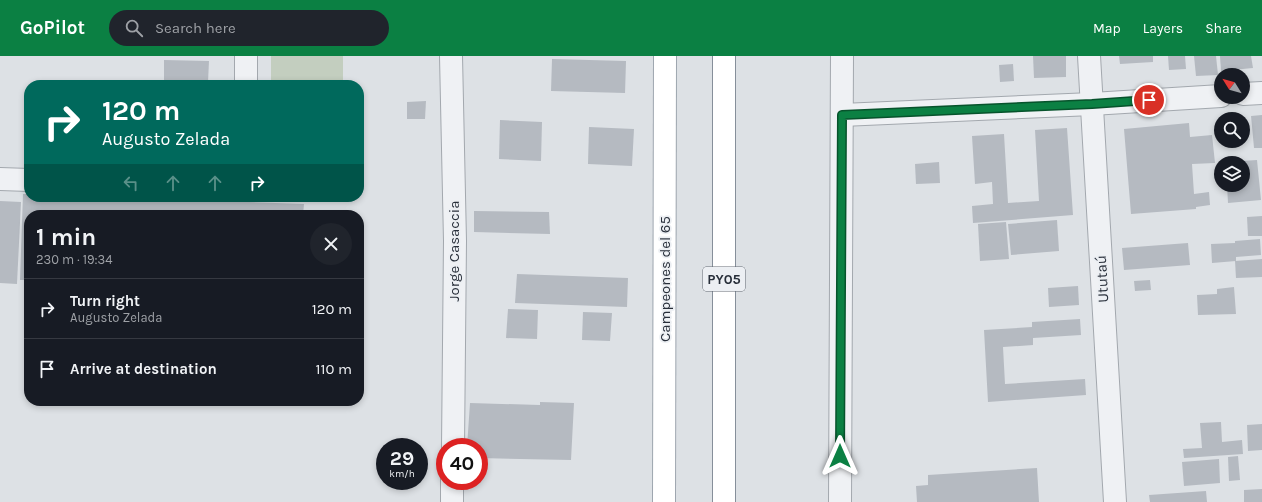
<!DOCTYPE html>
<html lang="en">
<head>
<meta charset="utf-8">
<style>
  :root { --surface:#171b24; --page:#20242c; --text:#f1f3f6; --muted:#9ea1a6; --line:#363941; --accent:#0b8043 }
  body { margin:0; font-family:Karla,sans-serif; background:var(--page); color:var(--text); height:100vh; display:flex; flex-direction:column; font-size:15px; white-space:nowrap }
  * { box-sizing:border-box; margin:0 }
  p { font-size:13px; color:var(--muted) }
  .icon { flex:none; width:22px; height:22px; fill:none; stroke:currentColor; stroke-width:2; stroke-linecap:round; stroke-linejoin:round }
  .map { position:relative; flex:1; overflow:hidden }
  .drawer { position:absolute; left:24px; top:154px; width:340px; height:196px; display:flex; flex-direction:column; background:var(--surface); border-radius:16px; box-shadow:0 2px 6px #0003 }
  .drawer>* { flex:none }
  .top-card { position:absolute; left:24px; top:24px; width:340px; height:122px; border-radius:16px; box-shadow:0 2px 6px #0003; background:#00695c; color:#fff; overflow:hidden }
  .needle { width:26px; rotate:307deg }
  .tools { position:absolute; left:1214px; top:12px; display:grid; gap:8px }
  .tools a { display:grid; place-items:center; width:36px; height:36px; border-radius:50%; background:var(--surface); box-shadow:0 2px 6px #0003; font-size:20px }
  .speed { position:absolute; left:376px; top:382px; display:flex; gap:8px; font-size:20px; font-weight:700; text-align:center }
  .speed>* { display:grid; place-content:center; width:52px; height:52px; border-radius:50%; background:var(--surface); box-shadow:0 2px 6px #0003; line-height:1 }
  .speed small { font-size:10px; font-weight:400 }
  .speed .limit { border:6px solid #d22; background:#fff; color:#111 }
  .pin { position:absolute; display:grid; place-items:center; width:34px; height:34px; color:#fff; margin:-17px; border:2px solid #fff; border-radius:50%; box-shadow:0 1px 4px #0007 }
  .me { position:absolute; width:44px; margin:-22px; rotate:0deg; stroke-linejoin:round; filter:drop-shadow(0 0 3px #0008) }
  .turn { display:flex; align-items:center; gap:14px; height:84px; padding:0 12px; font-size:18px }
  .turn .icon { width:52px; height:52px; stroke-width:2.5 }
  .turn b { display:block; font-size:28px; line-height:34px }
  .lanes { display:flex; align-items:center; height:38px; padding:0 12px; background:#0003; justify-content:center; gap:20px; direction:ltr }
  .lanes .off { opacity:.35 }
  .round { display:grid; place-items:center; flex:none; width:42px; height:42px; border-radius:21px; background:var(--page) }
  .head { display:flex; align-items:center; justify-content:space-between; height:68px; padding:0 12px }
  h1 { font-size:24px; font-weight:700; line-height:30px }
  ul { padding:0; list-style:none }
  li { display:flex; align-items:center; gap:12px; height:60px; padding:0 12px; border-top:1px solid var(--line) }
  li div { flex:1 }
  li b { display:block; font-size:15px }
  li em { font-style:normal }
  header { display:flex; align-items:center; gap:24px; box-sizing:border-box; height:56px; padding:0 20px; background:var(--accent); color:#fff }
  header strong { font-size:19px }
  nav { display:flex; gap:22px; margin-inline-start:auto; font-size:14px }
  .search { width:280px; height:36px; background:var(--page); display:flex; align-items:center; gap:10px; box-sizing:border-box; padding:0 14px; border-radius:22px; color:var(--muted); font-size:15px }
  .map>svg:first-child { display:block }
  .green { fill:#c3cebf }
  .building { fill:#b5bac1 }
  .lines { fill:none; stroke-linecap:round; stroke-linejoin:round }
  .minor-casing { stroke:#a3a8ae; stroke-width:24 }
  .major-casing { stroke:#9ea6af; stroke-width:24 }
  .highway-casing { stroke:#868f9a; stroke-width:24 }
  .minor { stroke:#eff1f4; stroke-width:22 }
  .major { stroke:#fff; stroke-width:22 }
  .highway { stroke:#fff; stroke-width:22 }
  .route-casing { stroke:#07532c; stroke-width:10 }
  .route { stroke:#0b8043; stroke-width:7 }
  .labels { text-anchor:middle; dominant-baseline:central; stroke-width:3.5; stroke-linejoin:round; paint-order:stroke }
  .shield { fill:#eceff3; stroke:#636972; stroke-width:1 }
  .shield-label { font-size:14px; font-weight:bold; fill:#282f3a }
  .street-label { font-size:15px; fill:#282f3a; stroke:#eceff3 }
</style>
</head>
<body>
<header>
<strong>GoPilot</strong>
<div class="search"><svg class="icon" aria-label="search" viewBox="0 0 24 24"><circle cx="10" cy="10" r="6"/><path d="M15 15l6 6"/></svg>Search here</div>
<nav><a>Map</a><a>Layers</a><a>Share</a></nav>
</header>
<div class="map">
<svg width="1262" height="446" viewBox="0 0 1262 446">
  <rect width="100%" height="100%" fill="#dde1e5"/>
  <rect class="green" x="271" y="0" width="72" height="29"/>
  <g class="building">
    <path d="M1033,0h33v21l-32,1z"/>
    <path d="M1119,0h34v6l-33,2z"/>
    <path d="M1168,0h17l1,13 -17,1z"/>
    <path d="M1194,0h22l2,19 -22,1z"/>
    <path d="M1220,0h31l2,12 -32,3z"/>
    <path d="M552,3l74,2 -1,32 -74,-2z"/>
    <path d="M164,4l45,1 -1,21h-44z"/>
    <path d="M1013,8l1,17 -14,1 -1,-17z"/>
    <path d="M426,45l-1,18h-18v-17z"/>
    <path d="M1262,59v33h-8l-3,-32z"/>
    <path d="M500,64l42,2 -1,39 -42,-2z"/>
    <path d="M1189,67l1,14 22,-2 3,28 -23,1 2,30 15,-2 1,13 -14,2v2l-65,5 -7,-85z"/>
    <path d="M589,71l45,2 -2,37 -44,-2z"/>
    <path d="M1067,72l6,87 -100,8 -1,-17 21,-2 -1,-22 -17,2 -3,-48 32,-2 4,69 31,-2 -4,-71z"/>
    <path d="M1257,104l4,40 -33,3 -1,-18h16v-5h1l-2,-19z"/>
    <path d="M939,106l1,21 -24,1 -1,-20z"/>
    <path d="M23,138h6v3h79l196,7 -1,11h-274v65h-9z"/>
    <path d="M0,145l21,1 -4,82 -17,-1z"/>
    <path d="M474,155l75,1 1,22 -76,-2z"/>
    <path d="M1262,160v20h-14l-1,-19z"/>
    <path d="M1057,164l2,31 -48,4 -3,-31z"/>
    <path d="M1006,166l3,37 -29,2 -2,-37z"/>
    <path d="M1260,183l1,16 -25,2v4l-24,2 -1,-19 24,-1v-2z"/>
    <path d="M1188,187l2,22 -66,5 -2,-22z"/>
    <path d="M1262,203v18l-26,1 -1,-17z"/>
    <path d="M517,218l111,4 -1,29 -112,-4z"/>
    <path d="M1150,224l1,10 -16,1 -1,-10z"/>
    <path d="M1078,230l1,19 -30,2 -1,-19z"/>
    <path d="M1234,231l2,27 -38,1 -1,-20 20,-1v-5z"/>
    <path d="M508,253l30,1 -1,29 -31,-1z"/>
    <path d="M583,256l29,1 -2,28 -28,-1z"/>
    <path d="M1080,263l1,16 -48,3v7l-30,2 2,37 80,-5 1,16 -98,7 -4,-72 48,-3v-5z"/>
    <path d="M540,346l34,1 -3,57 -92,-2v-11h-12l3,-44 70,2z"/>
    <path d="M1221,366l1,20 20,-2 1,14 -59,4 -1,-9 19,-1 -2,-25z"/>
    <path d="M1262,368v26l-14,1 -1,-26z"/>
    <path d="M1238,400l2,24 -11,1 -1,-24z"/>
    <path d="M1219,403l1,24 -36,3 -2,-24z"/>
    <path d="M1037,412l2,34h-122l-1,-16 12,-1v-10z"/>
    <path d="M1262,433v13h-18v-12z"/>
    <path d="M1206,435l1,11h-57l-1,-7z"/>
  </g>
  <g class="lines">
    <g class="minor-casing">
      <g id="minor">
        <path d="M246,0v29"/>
        <path d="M451,0l4,185 -2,206"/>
        <path d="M1089,0l26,446"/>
        <path d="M1243,38l19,-1"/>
        <path d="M842,59l250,-11 129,-8"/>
        <path d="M0,123l29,1"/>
        <path d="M452,446v-21"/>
        <path d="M840,446l2,-446"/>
      </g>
    </g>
    <g class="major-casing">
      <path id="major" d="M664,446l1,-446"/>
    </g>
    <g class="highway-casing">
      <path id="highway" d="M724,446v-446"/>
    </g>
    <use href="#minor" class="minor"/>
    <use href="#major" class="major"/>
    <use href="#highway" class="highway"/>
  </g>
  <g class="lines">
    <g class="route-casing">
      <path id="route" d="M840,400l2,-341 250,-11 57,-4"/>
    </g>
    <use href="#route" class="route"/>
  </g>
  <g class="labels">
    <rect class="shield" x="703" y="211" width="42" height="24" rx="3"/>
    <g class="shield-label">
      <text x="724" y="223">PY05</text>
    </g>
    <g class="street-label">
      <text transform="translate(454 195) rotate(-90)">Jorge Casaccia</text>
      <text transform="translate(665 223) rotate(-90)">Campeones del 65</text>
      <text transform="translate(1102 223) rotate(-93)">Ututaú</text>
    </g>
  </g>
</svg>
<div class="tools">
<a><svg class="needle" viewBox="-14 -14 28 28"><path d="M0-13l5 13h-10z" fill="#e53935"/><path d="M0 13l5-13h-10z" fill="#9ea1a6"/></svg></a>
<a><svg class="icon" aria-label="search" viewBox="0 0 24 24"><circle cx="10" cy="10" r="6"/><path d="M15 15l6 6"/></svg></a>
<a><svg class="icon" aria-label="layers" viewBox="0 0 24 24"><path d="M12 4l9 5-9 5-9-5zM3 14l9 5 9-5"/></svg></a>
</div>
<div class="speed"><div>29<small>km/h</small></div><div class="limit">40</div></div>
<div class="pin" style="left:1149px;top:44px;background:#d93025"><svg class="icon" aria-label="arrive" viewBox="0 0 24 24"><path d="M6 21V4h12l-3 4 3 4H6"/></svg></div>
<svg class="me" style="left:840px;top:400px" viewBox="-20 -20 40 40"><path d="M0-17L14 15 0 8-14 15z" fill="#0b8043" stroke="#fff" stroke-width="4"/></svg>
<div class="top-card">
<div class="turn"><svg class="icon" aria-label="right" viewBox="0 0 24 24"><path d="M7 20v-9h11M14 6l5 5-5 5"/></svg><div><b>120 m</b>Augusto Zelada</div></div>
<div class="lanes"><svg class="icon off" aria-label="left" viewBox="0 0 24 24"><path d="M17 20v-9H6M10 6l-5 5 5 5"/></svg><svg class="icon off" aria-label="ahead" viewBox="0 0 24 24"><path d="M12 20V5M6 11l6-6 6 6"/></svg><svg class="icon off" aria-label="ahead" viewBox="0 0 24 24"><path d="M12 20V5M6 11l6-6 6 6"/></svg><svg class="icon" aria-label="right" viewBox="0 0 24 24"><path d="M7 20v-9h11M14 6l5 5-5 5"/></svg></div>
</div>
<section class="drawer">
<div class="head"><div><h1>1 min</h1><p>230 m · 19:34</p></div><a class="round"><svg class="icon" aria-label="close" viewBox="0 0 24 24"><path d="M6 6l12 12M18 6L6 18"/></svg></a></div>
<ul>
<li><svg class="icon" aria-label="right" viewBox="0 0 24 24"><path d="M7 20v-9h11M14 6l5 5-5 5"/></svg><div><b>Turn right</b><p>Augusto Zelada</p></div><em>120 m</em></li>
<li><svg class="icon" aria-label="arrive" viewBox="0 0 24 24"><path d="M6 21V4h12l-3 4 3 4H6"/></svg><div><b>Arrive at destination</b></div><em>110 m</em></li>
</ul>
</section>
</div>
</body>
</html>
